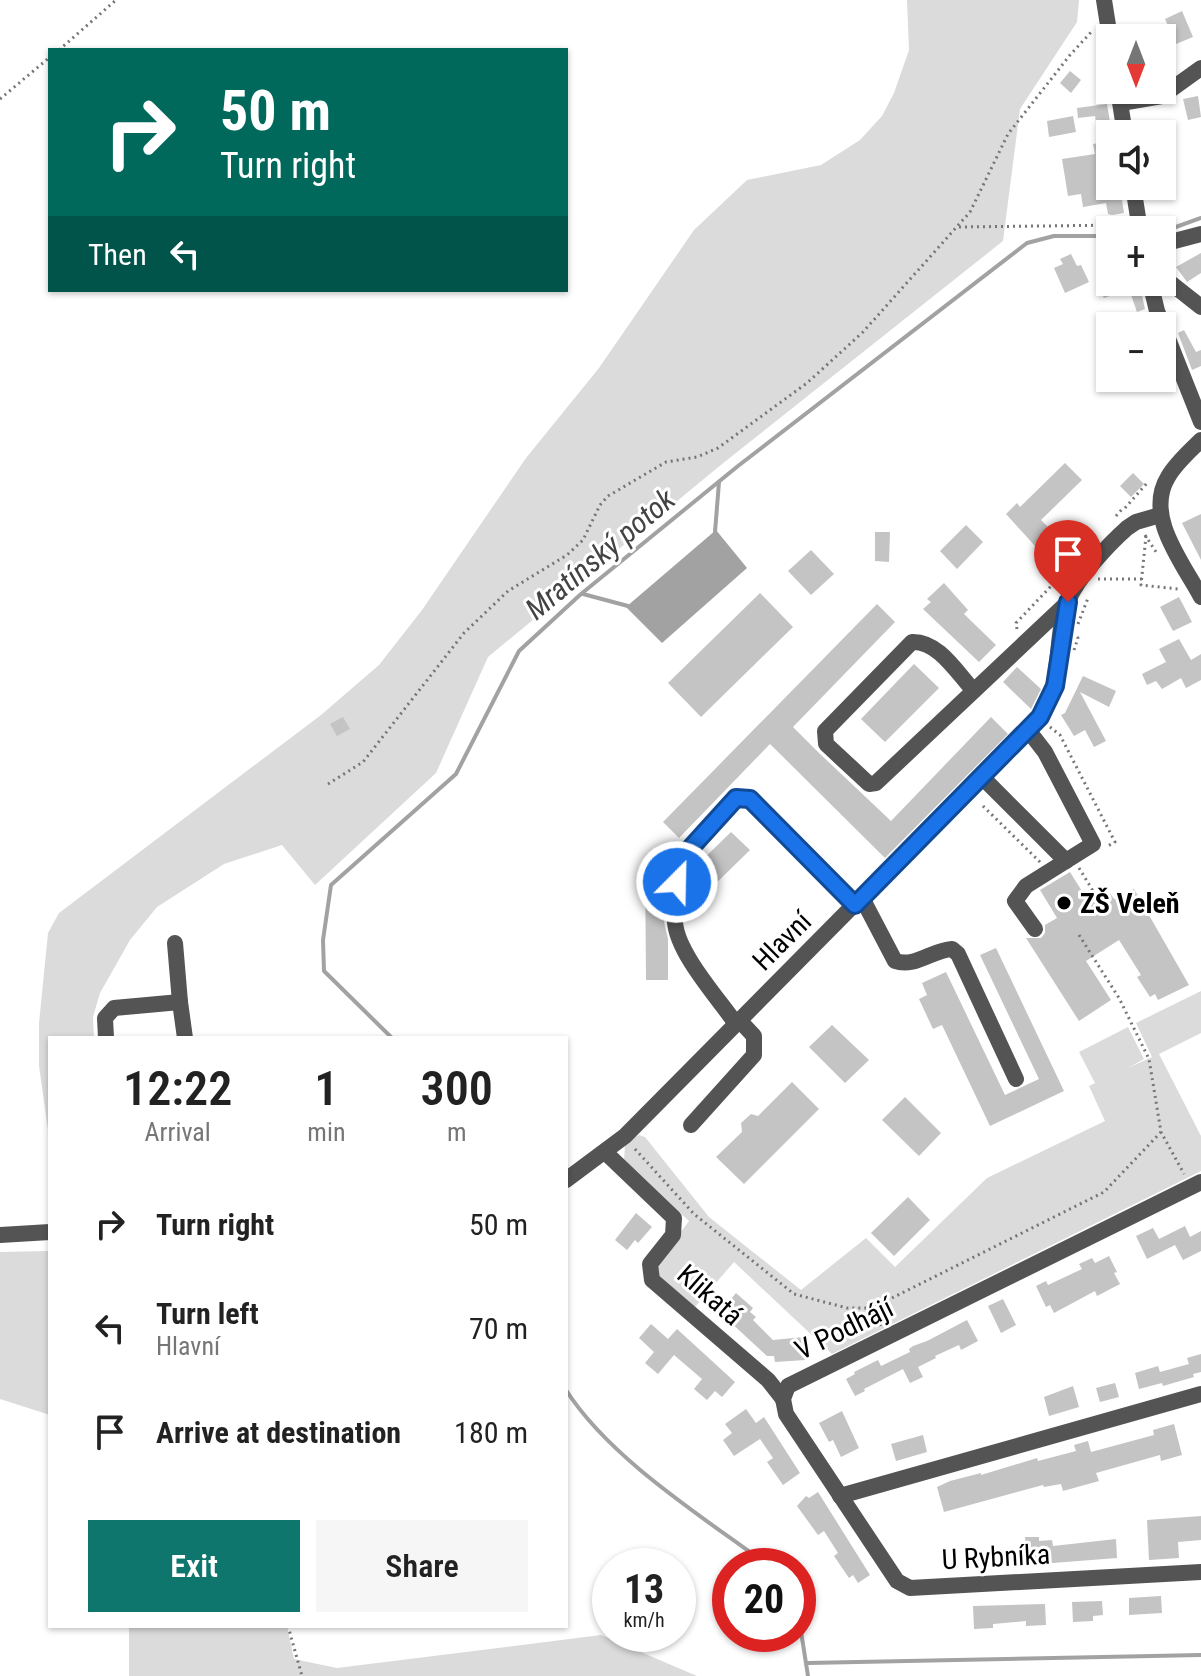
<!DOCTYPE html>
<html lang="en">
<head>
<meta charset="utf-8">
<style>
  :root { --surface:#fff; --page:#f6f6f6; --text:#222; --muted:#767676; --accent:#0f766e }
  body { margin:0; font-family:"Roboto Condensed",sans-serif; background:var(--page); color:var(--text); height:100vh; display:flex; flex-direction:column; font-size:30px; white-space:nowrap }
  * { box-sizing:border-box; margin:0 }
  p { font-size:26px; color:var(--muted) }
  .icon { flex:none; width:44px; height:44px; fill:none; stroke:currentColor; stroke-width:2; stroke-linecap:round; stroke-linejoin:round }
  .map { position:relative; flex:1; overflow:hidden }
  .sheet { position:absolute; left:48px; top:1036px; width:520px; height:592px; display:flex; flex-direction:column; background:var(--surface); border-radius:0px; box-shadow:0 2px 6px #0004 }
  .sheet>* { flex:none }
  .hud { position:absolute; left:48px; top:48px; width:520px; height:244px; border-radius:0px; box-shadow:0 2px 6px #0004; background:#00695c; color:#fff; overflow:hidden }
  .needle { width:52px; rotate:180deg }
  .buttons { position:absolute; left:1096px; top:24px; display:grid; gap:16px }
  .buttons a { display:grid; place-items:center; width:80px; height:80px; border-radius:0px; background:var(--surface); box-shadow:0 2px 6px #0004; font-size:40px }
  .speed { position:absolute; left:592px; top:1548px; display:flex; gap:16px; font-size:40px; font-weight:700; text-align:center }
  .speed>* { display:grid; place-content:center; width:104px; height:104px; border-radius:50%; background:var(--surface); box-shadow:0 2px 6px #0004; line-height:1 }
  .speed small { font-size:20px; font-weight:400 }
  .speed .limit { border:12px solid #d22; background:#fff; color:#111 }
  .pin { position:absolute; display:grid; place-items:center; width:68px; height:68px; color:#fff; margin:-82px -34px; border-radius:50% 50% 50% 0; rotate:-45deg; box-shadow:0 0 8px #0007 }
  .pin .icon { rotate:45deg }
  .me { position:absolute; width:88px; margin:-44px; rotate:23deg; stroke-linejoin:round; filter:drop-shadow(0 0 6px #0008) }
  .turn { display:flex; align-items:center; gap:28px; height:168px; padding:0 40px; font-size:36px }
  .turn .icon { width:104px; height:104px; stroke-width:2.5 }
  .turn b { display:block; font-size:56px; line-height:68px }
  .then { display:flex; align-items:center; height:76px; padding:0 40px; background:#0003; gap:16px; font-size:30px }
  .eta { display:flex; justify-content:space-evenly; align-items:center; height:136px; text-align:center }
  .eta b { font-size:48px; font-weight:600; line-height:56px }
  .action { display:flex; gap:16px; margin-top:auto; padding:16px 40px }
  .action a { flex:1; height:92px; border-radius:0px; background:var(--accent); color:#fff; font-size:32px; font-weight:600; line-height:92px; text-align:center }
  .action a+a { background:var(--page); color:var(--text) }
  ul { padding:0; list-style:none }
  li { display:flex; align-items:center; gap:24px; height:104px; padding:0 40px }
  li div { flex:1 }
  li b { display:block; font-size:30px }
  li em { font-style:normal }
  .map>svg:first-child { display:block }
  .green { fill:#dbdbdb }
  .water { fill:#a2a2a2 }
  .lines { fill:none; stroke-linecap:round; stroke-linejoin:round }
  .stream { stroke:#a2a2a2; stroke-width:4 }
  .building { fill:#c4c4c4 }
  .path { stroke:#767676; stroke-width:3; stroke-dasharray:2 4; stroke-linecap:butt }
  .minor { stroke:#545454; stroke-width:16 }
  .route-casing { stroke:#114b97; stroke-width:20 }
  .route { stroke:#1a73e8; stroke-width:14 }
  .poi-dot { fill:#000; stroke:#fff; stroke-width:3 }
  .labels { text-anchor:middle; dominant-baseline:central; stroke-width:6; stroke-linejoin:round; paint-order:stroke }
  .poi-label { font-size:28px; font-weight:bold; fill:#000; stroke:#fff; text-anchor:start }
  .street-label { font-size:28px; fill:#000; stroke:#fff }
  .water-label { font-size:30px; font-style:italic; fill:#434343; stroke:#fff }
</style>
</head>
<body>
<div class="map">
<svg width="1201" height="1676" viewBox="0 0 1201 1676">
  <rect width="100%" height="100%" fill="#fff"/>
  <g class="green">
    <path d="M907,0h172l-2,22 -57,87 -17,132 -281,223 -234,193 -52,116 -121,112 -33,-40 -58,19 -67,43 -27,33 -30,53 -7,24 1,21h-44v106l-11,-78v-43l9,-90 11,-20 262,-198 58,-50 43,-55 104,-152 73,-90 95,-138 53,-50 74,-15 39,-25 22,-24 12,-23 15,-43z"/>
    <path d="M1201,991v42l-42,21 42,82v35l-369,183 -98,-92 -39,45 -39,-32 1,-11 32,-43 -65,-59 1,-19 14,-8 6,2 64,80 92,73 65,-52 29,29 92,-89 118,-57 -16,-35 6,-3 -16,-31 49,-25 16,32 -16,9 24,-11 -16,-34z"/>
    <path d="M50,1251v164l-50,-16v-147z"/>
    <path d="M129,1626h158l7,33 43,9 264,-33 96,41h-568z"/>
  </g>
  <path class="water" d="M716,530l31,38 -85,75 -36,-36z"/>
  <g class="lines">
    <g class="stream">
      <path d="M1162,232l39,-14"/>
      <path d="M715,532l4,-50"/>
      <path d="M583,594l45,12"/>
      <path d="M392,1038l-68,-67 -1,-31 8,-55 125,-111 63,-123 62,-57 157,-128 289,-223 27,-7h56"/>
      <path d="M566,1390c44,69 137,127 203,176"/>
      <path d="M798,1612l10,64"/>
      <path d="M808,1663l393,-8"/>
    </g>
  </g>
  <g class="building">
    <path d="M1182,11l11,26 -17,7 -11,-25z"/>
    <path d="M1070,71l11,9 -10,13 -11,-10z"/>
    <path d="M1198,96l3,21 -13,3 -5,-21z"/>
    <path d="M1107,104l3,18v68l10,-2 4,25 -12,2 -4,-1 -2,-11 -23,4 -2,-13 -13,2 -6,-37 33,-5 -2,-10 6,-1 -4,-27 -17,2 -1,-10z"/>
    <path d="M1073,116l3,16 -27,5 -2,-16z"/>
    <path d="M1201,253v20l-14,9 -11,-15z"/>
    <path d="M1071,254l6,12 4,-1 8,17 -24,11 -11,-25 9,-4 -3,-5z"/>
    <path d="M1115,282h24l6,27 -8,3 -8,-23 -25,9 -5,-10z"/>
    <path d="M1184,330l12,22 5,-2v16l-9,4 -14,-37z"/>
    <path d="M1110,333v35l-13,-30z"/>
    <path d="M1065,463l17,17 -41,40 30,30 -17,17 -48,-53 11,-11 3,4z"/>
    <path d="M1133,473l11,11 -13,13 -11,-11z"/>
    <path d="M1201,514v46l-19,-37z"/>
    <path d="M966,525l17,17 -26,27 -17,-18z"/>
    <path d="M875,532h15l-1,30 -14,-1z"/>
    <path d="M811,550l23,24 -23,21 -23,-24z"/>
    <path d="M944,583l24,27 -4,4 32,31 -17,17 -56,-53 8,-7 -4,-3z"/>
    <path d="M760,593l33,34 -92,90 -33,-34z"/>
    <path d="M1179,597l13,25 -19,9 -13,-24z"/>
    <path d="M877,604l18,18 -102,105 25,25 73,69 100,-104 17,17 -123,124 -115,-114 -91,94 -16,-16z"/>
    <path d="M1179,639l12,21 10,-6v26l-15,8 -5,-10 -19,11 -6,-8 -9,4 -5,-11 24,-12 -7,-13z"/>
    <path d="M914,664l25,24 -54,54 -24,-23z"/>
    <path d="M1017,667l24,22 -10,20 -28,-27z"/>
    <path d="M1083,676l33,15 -7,16 -29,-15 26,49 -12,6 -9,-17 -11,6 -13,-21 4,-2z"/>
    <path d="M343,717l7,12 -13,7 -7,-12z"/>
    <path d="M731,832l19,18 -45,44 -17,-20z"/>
    <path d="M645,858h22l-3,64 4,17v41h-22z"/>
    <path d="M1070,872l20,32 20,-11 4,6 20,-10 55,96 -31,15 -3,-6 -5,3 -13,-20 4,-2 -22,-35 -33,21 25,39 -32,21 -53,-83h15l4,-5v-8l12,-7 -17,-28z"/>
    <path d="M996,948l68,143 -74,35 -48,-101 -9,4 -14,-30 8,-4 -5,-12 24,-11 59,123 34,-16 -59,-124z"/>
    <path d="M832,1025l37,35 -24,23 -36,-36z"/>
    <path d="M792,1082l27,27 -75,75 -28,-27 26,-25 -1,-9 10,-9 7,2z"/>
    <path d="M905,1097l36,36 -22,23 -37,-36z"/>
    <path d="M908,1197l22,23 -36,36 -23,-23z"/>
    <path d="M636,1213l16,14 -14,16 -3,-3 -8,10 -12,-10z"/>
    <path d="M1185,1226l5,11 11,-6v20l-18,9 -8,-15 -28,14 -11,-23 17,-8 6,11z"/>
    <path d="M1109,1256l8,16 -3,1 6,11 -23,12 -2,-5 -41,22 -4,-8 -4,2 -10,-21 10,-5 2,4 34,-16 -3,-5 13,-6 3,5z"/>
    <path d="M736,1293l17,15 -3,4 6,5 -3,3 20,20 31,-3 1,23 -30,2 -1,-6h-7l-38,-35 2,-3 -9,-8z"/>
    <path d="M1003,1299l13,26 -15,8 -13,-27z"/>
    <path d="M967,1320l11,21 -17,9 -2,-5 -24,11 1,2 -18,9 5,10 -13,6 -7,-14 -39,20 1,2 -10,5 -9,-17 9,-5 -1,-2 24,-12 3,6 29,-14 -1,-3 4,-3 14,-5z"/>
    <path d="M651,1324l17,15 9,-10 58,53 -13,15 -7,-6 -8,9 -13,-11 8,-10 -28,-24 -16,19 -13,-11 9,-11 -15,-14z"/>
    <path d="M1201,1354v18l-8,2 1,3 -31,9 -1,-3 -23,6 -4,-16 23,-7 2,6 29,-8 -2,-6z"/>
    <path d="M1115,1383l4,14 -19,5 -4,-14z"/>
    <path d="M1073,1386l6,21 -30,9 -5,-19z"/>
    <path d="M746,1409l10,14 8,-6 36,56 -17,12 -16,-23 6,-4 -13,-19 -26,17 -11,-16 9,-7 -7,-9z"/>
    <path d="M842,1411l17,37 -18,9 -8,-17 -4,2 -10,-19z"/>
    <path d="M1174,1424l8,31 -21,6 -1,-6 -64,18 3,8 -36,10 -2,-7 -17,3 -1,-2 -99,27 -7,-25 13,-6 31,-8v2l56,-17 1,3 38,-10 -2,-6 14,-4 3,11 63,-17 -1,-5z"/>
    <path d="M923,1435l4,17 -31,9 -5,-17z"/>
    <path d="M818,1492l52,83 -12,8 -5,-8 -4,3 -15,-22 4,-3 -14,-22 -6,4 -21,-29 9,-10 3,2z"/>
    <path d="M1201,1516v24l-23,2 1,16 -30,2 -2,-40z"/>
    <path d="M1025,1537h14v4l13,-1 1,6 63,-7 1,19 -90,7z"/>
    <path d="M1161,1596l1,17 -33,2v-17z"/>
    <path d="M1102,1601l1,14 -10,1v5l-20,1 -1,-20z"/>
    <path d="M1045,1604l1,21 -20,1v-5l-33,3v4l-19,1 -1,-23z"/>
  </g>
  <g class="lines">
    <g class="path">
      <path d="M59,50l57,-50"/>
      <path d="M0,99l50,-42"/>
      <path d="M959,227l164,-2"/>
      <path d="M1125,508l23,-26"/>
      <path d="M1116,516l8,-9"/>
      <path d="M1145,535l13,20"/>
      <path d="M1146,536l-5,49 37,4"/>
      <path d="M1098,579h44"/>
      <path d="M1078,624l10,-26"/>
      <path d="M1017,629l-1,-6 57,-60"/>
      <path d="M1074,650l4,-12 -3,-3"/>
      <path d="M1050,727l10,8 55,107 -9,5"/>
      <path d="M328,784l35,-22 101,-129 44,-42 59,-36 16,-15 17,-35 8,-9 58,-34 31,-5 21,-9 89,-65 56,-51 107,-120 38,-78 62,-79 23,-25"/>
      <path d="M983,806l57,56"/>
      <path d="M1079,868l19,31"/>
      <path d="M1079,935l40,63 30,61 12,73 23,42"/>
      <path d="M635,1149l59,65 100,80 53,14h25l232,-116 57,-60"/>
      <path d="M872,1308l9,18"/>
      <path d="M288,1626l14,50"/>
    </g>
    <g class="minor">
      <path d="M1104,0l6,38"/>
      <path d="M1118,90l7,44"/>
      <path d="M1121,103l41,-7 39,-28"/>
      <path d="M1133,186l7,44"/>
      <path d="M1162,277l1,-33 38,-10"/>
      <path d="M1163,277l38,30"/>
      <path d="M1150,282l7,29 44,111"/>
      <path d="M1201,440c-11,11 -25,23 -33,37 -24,39 15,86 33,120"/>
      <path d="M974,691c-17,-18 -35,-50 -62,-49l-87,89 1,13 43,40 7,-1 192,-181"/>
      <path d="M1028,730l17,22 48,92 -67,42 -11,15 20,28"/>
      <path d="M982,777l84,84"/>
      <path d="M862,898l33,63c20,7 37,-11 57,-12l6,5 58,125"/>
      <path d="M180,1002l5,36"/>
      <path d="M736,1024c-18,-26 -59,-71 -61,-102l2,-59 59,-65 14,1 105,106"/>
      <path d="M106,1038l-1,-20 9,-10 66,-6 -5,-59"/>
      <path d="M691,1125l63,-70v-19l-14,-15"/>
      <path d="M606,1153l68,65 -1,17 -23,29 2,16 116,100 15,19"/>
      <path d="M566,1180l59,-44 415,-419c24,-36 13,-78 28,-116 10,-24 40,-56 59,-73l9,-6 24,-7"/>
      <path d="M1201,1182l-413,204 -5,13 3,15 111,167 13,7 291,-16"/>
      <path d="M0,1235l50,-3"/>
      <path d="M840,1496l361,-102"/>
    </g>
  </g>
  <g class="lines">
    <g class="route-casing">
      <path id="route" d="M677,882v-19l59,-65 14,1 105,106 185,-188 15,-31 13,-84"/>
    </g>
    <use href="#route" class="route"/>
  </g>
  <circle class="poi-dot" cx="1064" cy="903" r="8"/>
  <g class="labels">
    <g class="poi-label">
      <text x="1080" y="903">ZŠ Veleň</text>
    </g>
    <g class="street-label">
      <text transform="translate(782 941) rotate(-45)">Hlavní</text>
      <text transform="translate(710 1295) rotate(41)">Klikatá</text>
      <text transform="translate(844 1329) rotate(-26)">V Podhájí</text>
      <text transform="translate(996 1557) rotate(-3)">U Rybníka</text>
    </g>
    <g class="water-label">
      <text transform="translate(600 554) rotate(-40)">Mratínský potok</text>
    </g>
  </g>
</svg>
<div class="buttons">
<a><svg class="needle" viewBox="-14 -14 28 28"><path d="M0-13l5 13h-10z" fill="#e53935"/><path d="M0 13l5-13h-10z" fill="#767676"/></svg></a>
<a><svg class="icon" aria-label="sound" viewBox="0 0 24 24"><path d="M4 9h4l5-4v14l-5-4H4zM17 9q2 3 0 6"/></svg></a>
<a>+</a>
<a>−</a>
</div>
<div class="speed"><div>13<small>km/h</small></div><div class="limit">20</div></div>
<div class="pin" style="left:1068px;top:602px;background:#d93025"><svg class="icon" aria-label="arrive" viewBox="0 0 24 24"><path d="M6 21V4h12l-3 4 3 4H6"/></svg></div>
<svg class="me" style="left:677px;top:882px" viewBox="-20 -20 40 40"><circle r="17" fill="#1a73e8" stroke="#fff" stroke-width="3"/><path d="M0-11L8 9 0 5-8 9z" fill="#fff"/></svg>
<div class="hud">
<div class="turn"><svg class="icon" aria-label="right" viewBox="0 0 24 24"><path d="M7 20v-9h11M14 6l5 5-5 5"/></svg><div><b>50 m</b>Turn right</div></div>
<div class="then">Then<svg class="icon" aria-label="left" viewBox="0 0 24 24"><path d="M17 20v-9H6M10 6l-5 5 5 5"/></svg></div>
</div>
<section class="sheet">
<div class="eta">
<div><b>12:22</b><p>Arrival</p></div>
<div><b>1</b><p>min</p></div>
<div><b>300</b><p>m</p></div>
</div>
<ul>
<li><svg class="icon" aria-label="right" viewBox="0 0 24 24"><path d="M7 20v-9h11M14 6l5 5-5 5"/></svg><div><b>Turn right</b></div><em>50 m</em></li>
<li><svg class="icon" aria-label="left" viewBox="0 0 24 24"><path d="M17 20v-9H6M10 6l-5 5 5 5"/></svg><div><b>Turn left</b><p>Hlavní</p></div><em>70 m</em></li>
<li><svg class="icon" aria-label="arrive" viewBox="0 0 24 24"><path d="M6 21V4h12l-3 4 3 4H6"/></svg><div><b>Arrive at destination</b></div><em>180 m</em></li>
</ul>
<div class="action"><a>Exit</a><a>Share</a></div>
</section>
</div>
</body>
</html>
